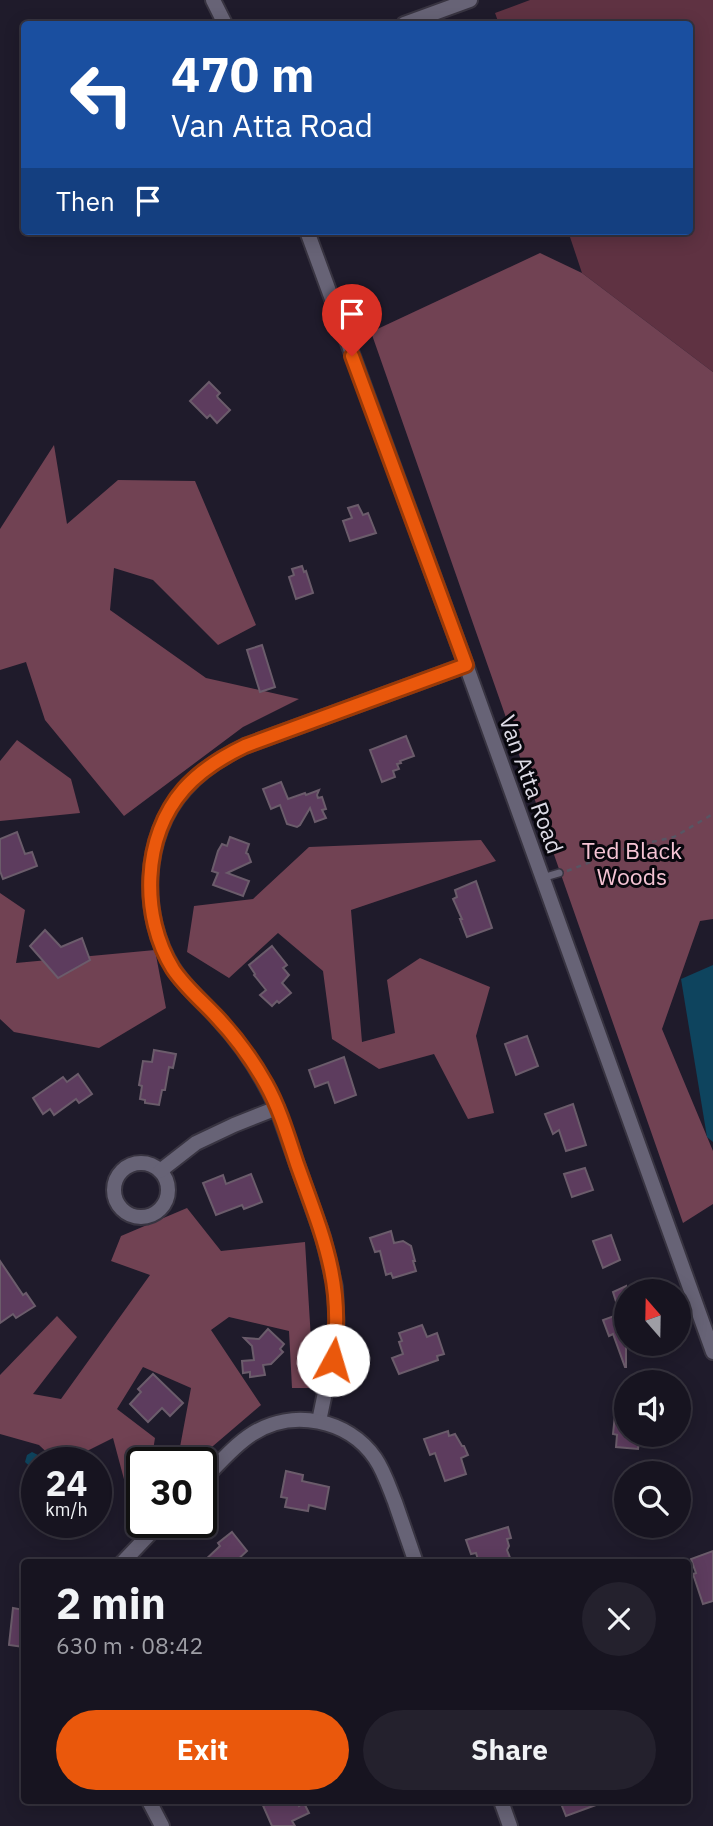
<!DOCTYPE html>
<html lang="en">
<head>
<meta charset="utf-8">
<style>
  :root { --surface:#171420; --page:#24212d; --text:#f1f3f6; --muted:#9e9ea5; --line:#36333e; --accent:#ea580c }
  body { margin:0; font-family:"IBM Plex Sans",sans-serif; background:var(--page); color:var(--text); height:100vh; display:flex; flex-direction:column; font-size:26px; white-space:nowrap }
  * { box-sizing:border-box; margin:0 }
  p { font-size:23px; color:var(--muted) }
  .icon { flex:none; width:38px; height:38px; fill:none; stroke:currentColor; stroke-width:2; stroke-linecap:round; stroke-linejoin:round }
  .map { position:relative; flex:1; overflow:hidden }
  .details { position:absolute; left:21px; top:1559px; width:670px; height:245px; display:flex; flex-direction:column; background:var(--surface); border-radius:7px; box-shadow:0 4px 18px #0003,0 0 0 2px var(--line) }
  .details>* { flex:none }
  .guide { position:absolute; left:21px; top:21px; width:672px; height:214px; border-radius:7px; box-shadow:0 4px 18px #0003,0 0 0 2px var(--line); background:#1a4fa0; color:#fff; overflow:hidden }
  .needle { width:46px; rotate:340deg }
  .tools { position:absolute; left:614px; top:1279px; display:grid; gap:14px }
  .tools a { display:grid; place-items:center; width:77px; height:77px; border-radius:50%; background:var(--surface); box-shadow:0 4px 18px #0003,0 0 0 2px var(--line); font-size:35px }
  .speed { position:absolute; left:21px; top:1447px; display:flex; gap:14px; font-size:35px; font-weight:700; text-align:center }
  .speed>* { display:grid; place-content:center; width:91px; height:91px; border-radius:50%; background:var(--surface); box-shadow:0 4px 18px #0003,0 0 0 2px var(--line); line-height:1 }
  .speed small { font-size:18px; font-weight:400 }
  .speed .limit { border:4px solid #111; border-radius:10px; background:#fff; color:#111 }
  .pin { position:absolute; display:grid; place-items:center; width:60px; height:60px; color:#fff; margin:-72px -30px; border-radius:50% 50% 50% 0; rotate:-45deg; box-shadow:0 0 7px #0007 }
  .pin .icon { rotate:45deg }
  .me { position:absolute; width:77px; margin:-38px; rotate:6deg; stroke-linejoin:round; filter:drop-shadow(0 0 5px #0008) }
  .turn { display:flex; align-items:center; gap:24px; height:147px; padding:0 35px; font-size:32px }
  .turn .icon { width:91px; height:91px; stroke-width:2.5 }
  .turn b { display:block; font-size:49px; line-height:60px }
  .then { display:flex; align-items:center; height:66px; padding:0 35px; background:#0003; gap:14px; font-size:26px }
  .round { display:grid; place-items:center; flex:none; width:74px; height:74px; border-radius:37px; background:var(--page) }
  .overview { display:flex; align-items:center; justify-content:space-between; height:119px; padding:0 35px }
  h1 { font-size:42px; font-weight:700; line-height:52px }
  .action { display:flex; gap:14px; margin-top:auto; padding:14px 35px }
  .action a { flex:1; height:80px; border-radius:42px; background:var(--accent); color:#fff; font-size:28px; font-weight:700; line-height:80px; text-align:center }
  .action a+a { background:var(--page); color:var(--text) }
  .map>svg:first-child { display:block }
  .green { fill:#5f3242 }
  .forest { fill:#714253 }
  .water { fill:#0e445e }
  .building { fill:#5d3c5e; stroke:#6b5c6b; stroke-width:2 }
  .lines { fill:none; stroke-linecap:round; stroke-linejoin:round }
  .service-casing { stroke:#383441; stroke-width:10 }
  .minor-casing { stroke:#383441; stroke-width:18 }
  .path { stroke:#585563; stroke-width:2.5; stroke-dasharray:5 5; stroke-linecap:butt }
  .service { stroke:#676376; stroke-width:7 }
  .minor { stroke:#676376; stroke-width:14 }
  .route-casing { stroke:#983908; stroke-width:18 }
  .route { stroke:#ea580c; stroke-width:12 }
  .labels { text-anchor:middle; dominant-baseline:central; stroke-width:6; stroke-linejoin:round; paint-order:stroke }
  .street-label { font-size:23px; fill:#dddbe6; stroke:#08070d }
  .park-label { font-size:23px; fill:#f5c4d4; stroke:#08070d }
</style>
</head>
<body>
<div class="map">
<svg width="713" height="1826" viewBox="0 0 713 1826">
  <rect width="100%" height="100%" fill="#1f1b2b"/>
  <path class="green" d="M530,0h183v372l-131,-99 -14,-42h122v-207h-191l-4,-11z"/>
  <g class="forest">
    <path d="M540,253l42,20 131,99v547l-13,2 -38,108 51,122v53l-30,19 -312,-891z"/>
    <path d="M54,445l13,79 51,-44 77,1 61,144 -38,20 -65,-65 -39,-12 -4,42 96,68 93,21 -56,28 -119,89 -79,-96 -19,-58 -26,8v-141z"/>
    <path d="M17,740l54,39 9,34 -80,8v-60z"/>
    <path d="M481,840l15,21 -145,49 11,132 33,-9 -8,-53 33,-22 70,29 -14,49 18,77 -26,6 -34,-65 -55,15 -47,-30 -9,-68 -45,-38 -49,45 -42,-26 7,-46 59,-7 56,-52z"/>
    <path d="M0,893l25,17 -9,53 139,-13 11,58 -67,40 -85,-16 -14,-13z"/>
    <path d="M187,1208l34,43 84,-9 9,146h-22l-3,-57 -60,-14 -18,13 50,75 -62,53 -19,-11 11,-59 -48,-21 -26,42 38,29 -4,25h-9v20h-17l-12,-45 -50,25h-5l-19,-18 -39,-11v-59l57,-59 20,21 -44,57 28,5 89,-124 -39,-14 10,-25z"/>
  </g>
  <g class="water">
    <path d="M713,965v177l-6,-5 -26,-158z"/>
    <path d="M32,1452l6,3 7,8h-8v10l-12,-11 2,-7z"/>
  </g>
  <g class="building">
    <path d="M209,382l11,11 -3,3 1,2 12,12 -13,13 -7,-8 -3,3 -17,-17z"/>
    <path d="M358,505l5,10 5,-2 8,20 -26,8 -7,-20 9,-3 -4,-10z"/>
    <path d="M302,566l2,6 2,-1 7,22 -17,6 -7,-22 5,-2 -2,-6z"/>
    <path d="M262,645l13,42 -15,5 -13,-42z"/>
    <path d="M406,736l8,20 -14,5 1,2 -4,1 2,5 -6,2 2,6 -13,5 -12,-32z"/>
    <path d="M281,782l7,17 17,-6 1,2 13,-5 -2,5 1,3 4,-1 4,12 -4,1 4,8 -11,4 -5,-14 -10,17 -3,2 -10,-3 -7,-19 -9,4 -8,-20z"/>
    <path d="M17,832l8,22 7,-2 5,14 -34,13 -3,-8v-32z"/>
    <path d="M230,837l19,7 -3,9 2,1 3,8 -24,11 22,8 -6,15 -30,-11 5,-12 -6,-2 6,-20 4,-7 5,2z"/>
    <path d="M476,881l16,47 -25,9 -7,-18h2l-9,-20 4,-2 -2,-7z"/>
    <path d="M45,930l16,17 21,-9 8,22 -32,18 -28,-32z"/>
    <path d="M272,946l15,19 -4,3 6,7 -7,8 9,10 -12,10 -2,-2 -5,5 -12,-11 6,-5 -12,-15 1,-1 -6,-9z"/>
    <path d="M527,1036l11,30 -22,9 -11,-31z"/>
    <path d="M154,1050l22,4 -3,14 -4,-1 -4,23h-3l-3,15 -14,-2v-3l-5,-1 2,-13 -3,-1 4,-24 9,1z"/>
    <path d="M344,1057l12,38 -21,8 -7,-21 -13,5 -6,-17z"/>
    <path d="M78,1074l14,20 -13,9 -3,-4 -22,16 -4,-6 -7,5 -10,-16 30,-21 4,5z"/>
    <path d="M573,1104l13,41 -20,6 -7,-21 -6,4 -8,-20z"/>
    <path d="M585,1168l8,22 -21,7 -8,-23z"/>
    <path d="M251,1174l11,28 -18,7 -2,-4 -26,10 -13,-32 20,-8 3,9z"/>
    <path d="M391,1231l3,12 9,-2 8,5 4,15h-2l3,10 -23,7 -2,-5 -5,2 -6,-24 -5,1 -5,-14z"/>
    <path d="M611,1235l9,25 -17,8 -10,-27z"/>
    <path d="M0,1261l23,34 3,-2 9,13 -19,12 -3,-4 -13,9z"/>
    <path d="M626,1286v81h-1l-12,-33 -4,2 -6,-16 17,-6 -7,-22z"/>
    <path d="M422,1325l5,12 10,-4 7,21 -7,2 1,4 -39,14 -7,-16 11,-4 -4,-12 3,-1 -3,-8z"/>
    <path d="M268,1329l16,15 -4,5 3,3 -12,12 -8,1 2,10 -15,2v-5l-7,1 -1,-12 12,-1 -2,-14 -8,-8 15,1z"/>
    <path d="M153,1374l30,29 -13,13 -8,-8 -14,14 -18,-18 11,-12 -3,-3z"/>
    <path d="M616,1406l10,2v27h14l-2,14 -22,-2 1,-12h1l-5,-1z"/>
    <path d="M448,1431l1,5 6,-2 7,12h2l4,9 -7,3 5,16 -21,7 -10,-28 -5,2 -6,-16z"/>
    <path d="M286,1471l17,4 -1,6 27,6 -4,22 -16,-4 -1,6 -23,-4 2,-9 -6,-1z"/>
    <path d="M508,1527l3,11 -4,1 2,7 -2,4 5,13h-33l-3,-10 -5,1 -5,-14z"/>
    <path d="M232,1532l15,19 -13,12h-32l18,-17 -2,-3z"/>
    <path d="M713,1551v50l-10,3 -10,-30 3,-1 -5,-14z"/>
    <path d="M13,1608l11,2v37l-15,-2z"/>
    <path d="M261,1801h36l2,5 5,-3 5,10 -17,8 3,5h-23z"/>
    <path d="M560,1801h43l1,1 -38,14z"/>
  </g>
  <g class="lines">
    <g class="service-casing">
      <path id="service" d="M542,878l17,-5"/>
    </g>
    <g class="minor-casing">
      <g id="minor">
        <path d="M213,0l12,24"/>
        <path d="M404,24l66,-24"/>
        <path d="M307,231l159,434 247,687"/>
        <circle cx="141" cy="1190" r="27"/>
        <path d="M160,1171l36,-28 38,-18 43,-17"/>
        <path d="M319,1421l18,-85 -2,-49 -12,-50 -46,-129c-15,-33 -33,-61 -58,-88 -15,-18 -34,-32 -46,-52 -33,-52 -31,-132 12,-179 16,-19 37,-32 60,-43l221,-81"/>
        <path d="M201,1482c16,-16 32,-36 51,-48 40,-26 96,-15 123,24 9,13 14,29 20,44 7,20 14,41 21,61"/>
        <path d="M122,1563l39,-41"/>
        <path d="M149,1801l13,25"/>
        <path d="M501,1801l9,25"/>
      </g>
    </g>
    <path class="path" d="M567,871l63,-24 44,-10 39,-23"/>
    <use href="#service" class="service"/>
    <use href="#minor" class="minor"/>
  </g>
  <g class="lines">
    <g class="route-casing">
      <path id="route" d="M333,1360c12,-76 -11,-126 -36,-196 -9,-27 -17,-55 -31,-80 -14,-25 -30,-47 -50,-68 -15,-16 -31,-29 -43,-47 -33,-53 -31,-132 11,-180 17,-19 38,-32 61,-43l221,-81 -114,-309"/>
    </g>
    <use href="#route" class="route"/>
  </g>
  <g class="labels">
    <g class="street-label">
      <text transform="translate(532 784) rotate(70)">Van Atta Road</text>
    </g>
    <g class="park-label">
      <text x="632" y="850">Ted Black<tspan x="632" dy="26">Woods</tspan></text>
    </g>
  </g>
</svg>
<div class="tools">
<a><svg class="needle" viewBox="-14 -14 28 28"><path d="M0-13l5 13h-10z" fill="#e53935"/><path d="M0 13l5-13h-10z" fill="#9e9ea5"/></svg></a>
<a><svg class="icon" aria-label="sound" viewBox="0 0 24 24"><path d="M4 9h4l5-4v14l-5-4H4zM17 9q2 3 0 6"/></svg></a>
<a><svg class="icon" aria-label="search" viewBox="0 0 24 24"><circle cx="10" cy="10" r="6"/><path d="M15 15l6 6"/></svg></a>
</div>
<div class="speed"><div>24<small>km/h</small></div><div class="limit">30</div></div>
<div class="pin" style="left:352px;top:356px;background:#d93025"><svg class="icon" aria-label="arrive" viewBox="0 0 24 24"><path d="M6 21V4h12l-3 4 3 4H6"/></svg></div>
<svg class="me" style="left:333px;top:1360px" viewBox="-20 -20 40 40"><circle r="19" fill="#fff"/><path d="M0-13L10 11 0 6-10 11z" fill="#ea580c"/></svg>
<div class="guide">
<div class="turn"><svg class="icon" aria-label="left" viewBox="0 0 24 24"><path d="M17 20v-9H6M10 6l-5 5 5 5"/></svg><div><b>470 m</b>Van Atta Road</div></div>
<div class="then">Then<svg class="icon" aria-label="arrive" viewBox="0 0 24 24"><path d="M6 21V4h12l-3 4 3 4H6"/></svg></div>
</div>
<section class="details">
<div class="overview"><div><h1>2 min</h1><p>630 m · 08:42</p></div><a class="round"><svg class="icon" aria-label="close" viewBox="0 0 24 24"><path d="M6 6l12 12M18 6L6 18"/></svg></a></div>
<div class="action"><a>Exit</a><a>Share</a></div>
</section>
</div>
</body>
</html>
